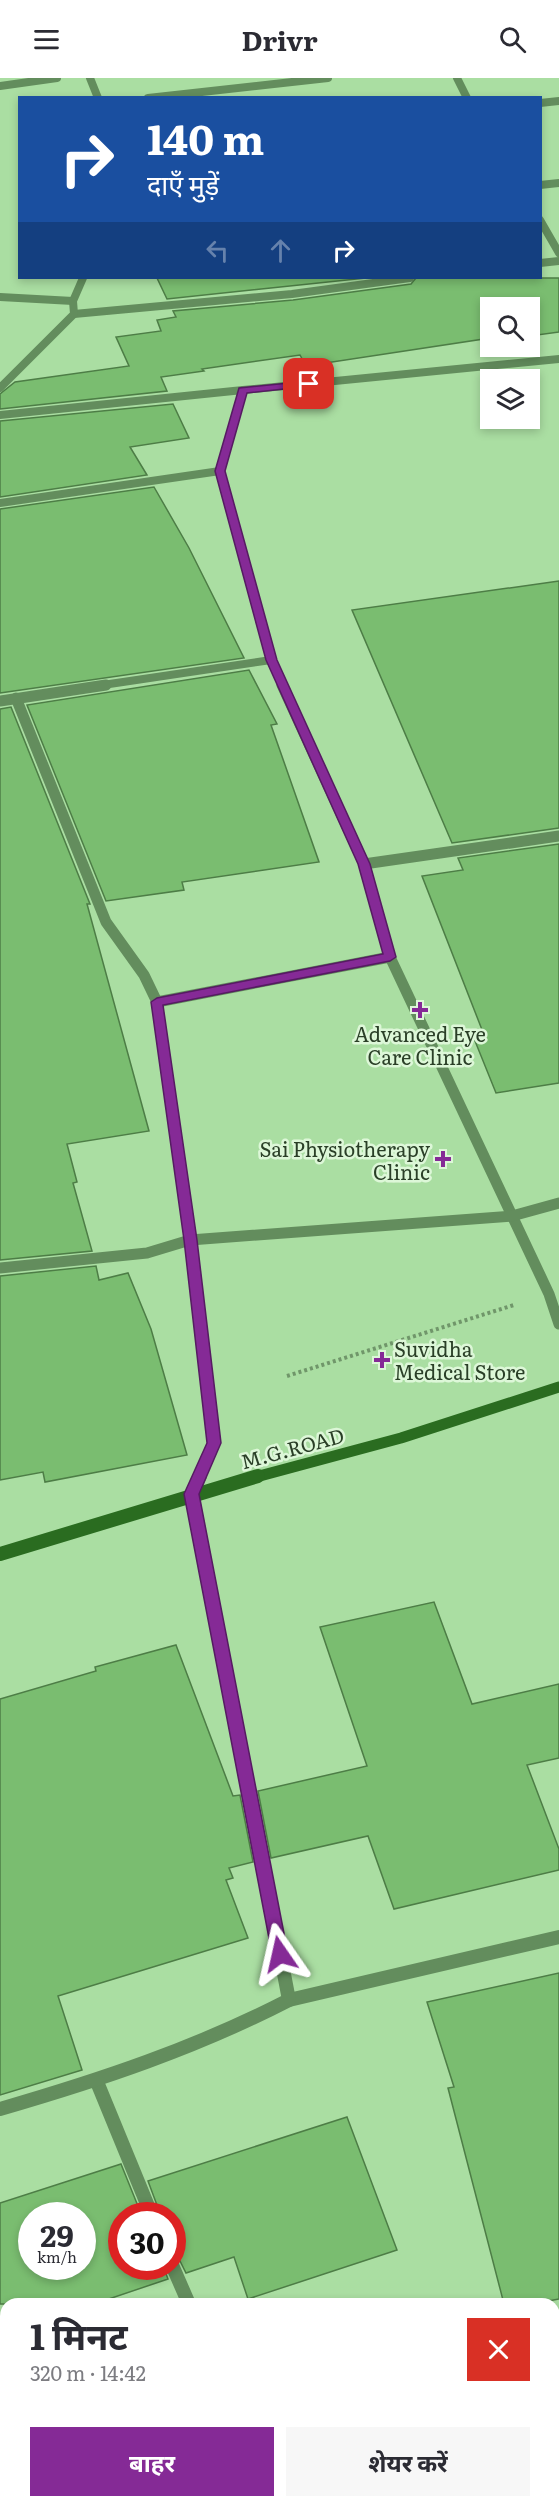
<!DOCTYPE html>
<html lang="hi">
<head>
<meta charset="utf-8">
<style>
  :root { --surface:#fff; --page:#f7f7f7; --text:#2b2b33; --muted:#7c7c81; --accent:#852a96 }
  body { margin:0; font-family:Literata,"Noto Sans Devanagari",serif; background:var(--page); color:var(--text); height:100vh; display:flex; flex-direction:column; font-size:22px; white-space:nowrap }
  * { box-sizing:border-box; margin:0 }
  p { font-size:20px; color:var(--muted) }
  .icon { flex:none; width:33px; height:33px; fill:none; stroke:currentColor; stroke-width:2; stroke-linecap:round; stroke-linejoin:round }
  .map { position:relative; flex:1; overflow:hidden }
  .sheet { position:absolute; left:0px; top:2220px; width:560px; height:210px; display:flex; flex-direction:column; background:var(--surface); border-radius:18px 18px 0 0; box-shadow:0 3px 9px #0003 }
  .sheet>* { flex:none }
  .hud { position:absolute; left:18px; top:18px; width:524px; height:183px; border-radius:0px; box-shadow:0 3px 9px #0003; background:#1a4fa0; color:#fff; overflow:hidden }
  .buttons { position:absolute; left:480px; top:219px; display:grid; gap:12px }
  .buttons a { display:grid; place-items:center; width:60px; height:60px; border-radius:0px; background:var(--surface); box-shadow:0 3px 9px #0003; font-size:30px }
  .speed { position:absolute; left:18px; top:2124px; display:flex; gap:12px; font-size:30px; font-weight:700; text-align:center }
  .speed>* { display:grid; place-content:center; width:78px; height:78px; border-radius:50%; background:var(--surface); box-shadow:0 3px 9px #0003; line-height:1 }
  .speed small { font-size:15px; font-weight:400 }
  .speed .limit { border:9px solid #d22; background:#fff; color:#111 }
  .pin { position:absolute; display:grid; place-items:center; width:51px; height:51px; color:#fff; margin:-26px; border-radius:12px; box-shadow:0 3px 9px #0006 }
  .me { position:absolute; width:66px; margin:-33px; rotate:349deg; stroke-linejoin:round; filter:drop-shadow(0 0 4px #0008) }
  .turn { display:flex; align-items:center; gap:21px; height:126px; padding:0 30px; font-size:27px }
  .turn .icon { width:78px; height:78px; stroke-width:2.5 }
  .turn b { display:block; font-size:42px; line-height:51px }
  .lanes { display:flex; align-items:center; height:57px; padding:0 30px; background:#0003; justify-content:center; gap:30px; direction:ltr }
  .lanes .off { opacity:.35 }
  .round { display:grid; place-items:center; flex:none; width:63px; height:63px; border-radius:0px; background:var(--page) }
  .overview { display:flex; align-items:center; justify-content:space-between; height:102px; padding:0 30px }
  h1 { font-size:36px; font-weight:700; line-height:45px }
  .cta { display:flex; gap:12px; margin-top:auto; padding:12px 30px }
  .cta a { flex:1; height:69px; border-radius:0px; background:var(--accent); color:#fff; font-size:24px; font-weight:700; line-height:69px; text-align:center }
  .cta a+a { background:var(--page); color:var(--text) }
  header { display:flex; justify-content:space-between; align-items:center; height:78px; padding:0 30px; background:var(--surface); font-size:27px; font-weight:700 }
  .map>svg:first-child { display:block }
  .building { fill:#7abd70; stroke:#4d7d46; stroke-width:1.5; fill-rule:evenodd }
  .lines { fill:none; stroke-linecap:round; stroke-linejoin:round }
  .path { stroke:#70966a; stroke-width:4; stroke-dasharray:3 3; stroke-linecap:butt }
  .street-far2 { stroke:#638d5d; stroke-width:8 }
  .street-far1 { stroke:#638d5d; stroke-width:11 }
  .street { stroke:#638d5d; stroke-width:14 }
  .secondary-far1 { stroke:#2a6c20; stroke-width:11 }
  .secondary { stroke:#2a6c20; stroke-width:14 }
  .route { fill:#852a96; stroke:#561b62; stroke-width:1.5 }
  .poi-dot { fill:#852a96; stroke:#ddf7d8; stroke-width:2 }
  .labels { text-anchor:middle; dominant-baseline:central; stroke-width:5; stroke-linejoin:round; paint-order:stroke }
  .poi-label { font-size:20px; fill:#2a3f27; stroke:#ddf7d8 }
  .street-label { font-size:20px; fill:#2a3f27; stroke:#ddf7d8 }
</style>
</head>
<body>
<header><svg class="icon" aria-label="menu" viewBox="0 0 24 24"><path d="M4 6h16M4 12h16M4 18h16"/></svg>Drivr<svg class="icon" aria-label="search" viewBox="0 0 24 24"><circle cx="10" cy="10" r="6"/><path d="M15 15l6 6"/></svg></header>
<div class="map">
<svg width="559" height="2430" viewBox="0 0 559 2430">
  <rect width="100%" height="100%" fill="#aadea2"/>
  <g class="building">
    <path d="M157,200h209l-199,21z"/>
    <path d="M416,200h143v54l-29,4v-28h-40v30l-184,28 -6,-11 -98,14 2,2 -43,6 6,14 -167,18v-15l15,-12 114,-16 -13,-29 45,-6 -4,-11 19,-3 -3,-6 120,-11 118,-16z"/>
    <path d="M173,326l16,34 -59,9 17,28 -147,22v-76z"/>
    <path d="M154,409l35,61 55,110 -244,35v-184z"/>
    <path d="M559,503v247l-107,15 -100,-233z"/>
    <path d="M249,592l28,54 -6,1 48,137 -137,20 2,8 -78,11 -79,-196z"/>
    <path d="M11,629l79,197h-3l62,227 -82,13 10,38 -4,1 19,68 -92,9v-551z"/>
    <path d="M559,766v239l-63,10 -21,-52 11,-1 -64,-164 41,-6 -5,-12z"/>
    <path d="M96,1188l3,14 29,-7 23,56 36,126 -142,27 -2,-10 -43,8v-204z"/>
    <path d="M434,1524l38,102 87,-20v74l-32,7 32,84v21l-165,39 -26,-73 -97,22 -13,-67 109,-25 -47,-139z"/>
    <path d="M176,1567l57,151 7,-1 13,67 -24,6 4,10 -7,2 22,58 -190,58 24,74 -82,25v-396l96,-28 -1,-4z"/>
    <path d="M559,1895v326l-27,5h-28l-56,-216 6,-1 -27,-85z"/>
    <path d="M347,2039l50,133 -149,49 -14,-42 -48,16 -6,-12 -8,-5v-40h-11l-13,-35z"/>
    <path d="M121,2086l21,52h-20v50h41l5,13 -74,25h-94v-101zM32,2138h50v50h-50z"/>
  </g>
  <g class="lines">
    <path class="path" d="M287,1298l227,-71"/>
    <g class="street-far2">
      <path d="M90,0l8,20"/>
      <path d="M457,0l10,20"/>
      <path d="M0,8l57,-8"/>
      <path d="M148,20l180,-20"/>
      <path d="M540,25l19,-2"/>
      <path d="M540,107l19,-2"/>
      <path d="M540,142l19,33"/>
      <path d="M540,185l19,-2"/>
      <path d="M0,219l73,4"/>
      <path d="M74,236l218,-20 118,-16"/>
      <path d="M0,310l74,-74 -1,-13 10,-23"/>
      <path d="M0,337l243,-25"/>
      <path d="M0,425l220,-32"/>
      <path d="M96,608l175,-26"/>
      <path d="M283,608l-12,-26 -51,-189 23,-81 316,-31"/>
    </g>
    <g class="street-far1">
      <path d="M282,607l82,179 26,93 159,337 10,30"/>
      <path d="M16,620l90,224 38,53 13,27 33,238 24,203 -15,35"/>
      <path d="M0,623l106,-16"/>
      <path d="M364,786l195,-28"/>
      <path d="M157,924l233,-45"/>
      <path d="M0,1190l147,-15 43,-13 322,-24 47,-13"/>
    </g>
    <g class="street">
      <path d="M289,1922l270,-63"/>
      <path d="M97,2004l55,134"/>
      <path d="M0,2031c100,-29 196,-61 289,-109l-97,-506 8,-18"/>
      <path d="M172,2187l17,39"/>
      <path d="M268,2424l1,6"/>
    </g>
    <path class="secondary-far1" d="M252,1400l149,-40 158,-51"/>
    <path class="secondary" d="M0,1476l258,-78"/>
  </g>
  <path class="route" d="M309,303l4,3 -1,2 -65,7 -22,78 52,189 93,204 26,93 -6,4 -227,44 34,235 24,203 -22,51 89,460 -2,5 -6,2 -6,-2 -2,-5 -88,-460 23,-51 -23,-203 -33,-238 6,-4 226,-44 -25,-90 -92,-204 -51,-189 24,-83z"/>
  <g class="poi-dot">
    <path d="M417 923h6v6h6v6h-6v6h-6v-6h-6v-6h6z"/>
    <path d="M440 1072h6v6h6v6h-6v6h-6v-6h-6v-6h6z"/>
    <path d="M379 1273h6v6h6v6h-6v6h-6v-6h-6v-6h6z"/>
  </g>
  <g class="labels">
    <g class="poi-label">
      <text x="420" y="955">Advanced Eye<tspan x="420" dy="23">Care Clinic</tspan></text>
      <text x="430" y="1070" text-anchor="end">Sai Physiotherapy<tspan x="430" dy="23">Clinic</tspan></text>
      <text x="394" y="1270" text-anchor="start">Suvidha<tspan x="394" dy="23">Medical Store</tspan></text>
    </g>
    <g class="street-label">
      <text transform="translate(292 1369) rotate(-15)">M.G.ROAD</text>
    </g>
  </g>
</svg>
<div class="buttons">
<a><svg class="icon" aria-label="search" viewBox="0 0 24 24"><circle cx="10" cy="10" r="6"/><path d="M15 15l6 6"/></svg></a>
<a><svg class="icon" aria-label="layers" viewBox="0 0 24 24"><path d="M12 4l9 5-9 5-9-5zM3 14l9 5 9-5"/></svg></a>
</div>
<div class="speed"><div>29<small>km/h</small></div><div class="limit">30</div></div>
<div class="pin" style="left:309px;top:306px;background:#d93025"><svg class="icon" aria-label="arrive" viewBox="0 0 24 24"><path d="M6 21V4h12l-3 4 3 4H6"/></svg></div>
<svg class="me" style="left:280px;top:1876px" viewBox="-20 -20 40 40"><path d="M0-17L14 15 0 8-14 15z" fill="#852a96" stroke="#fff" stroke-width="4"/></svg>
<div class="hud">
<div class="turn"><svg class="icon" aria-label="right" viewBox="0 0 24 24"><path d="M7 20v-9h11M14 6l5 5-5 5"/></svg><div><b>140 m</b>दाएँ मुड़ें</div></div>
<div class="lanes"><svg class="icon off" aria-label="left" viewBox="0 0 24 24"><path d="M17 20v-9H6M10 6l-5 5 5 5"/></svg><svg class="icon off" aria-label="ahead" viewBox="0 0 24 24"><path d="M12 20V5M6 11l6-6 6 6"/></svg><svg class="icon" aria-label="right" viewBox="0 0 24 24"><path d="M7 20v-9h11M14 6l5 5-5 5"/></svg></div>
</div>
<section class="sheet">
<div class="overview"><div><h1>1 मिनट</h1><p>320 m · 14:42</p></div><a class="round" style="background:#d93025;color:#fff"><svg class="icon" aria-label="close" viewBox="0 0 24 24"><path d="M6 6l12 12M18 6L6 18"/></svg></a></div>
<div class="cta"><a>बाहर</a><a>शेयर करें</a></div>
</section>
</div>
</body>
</html>
